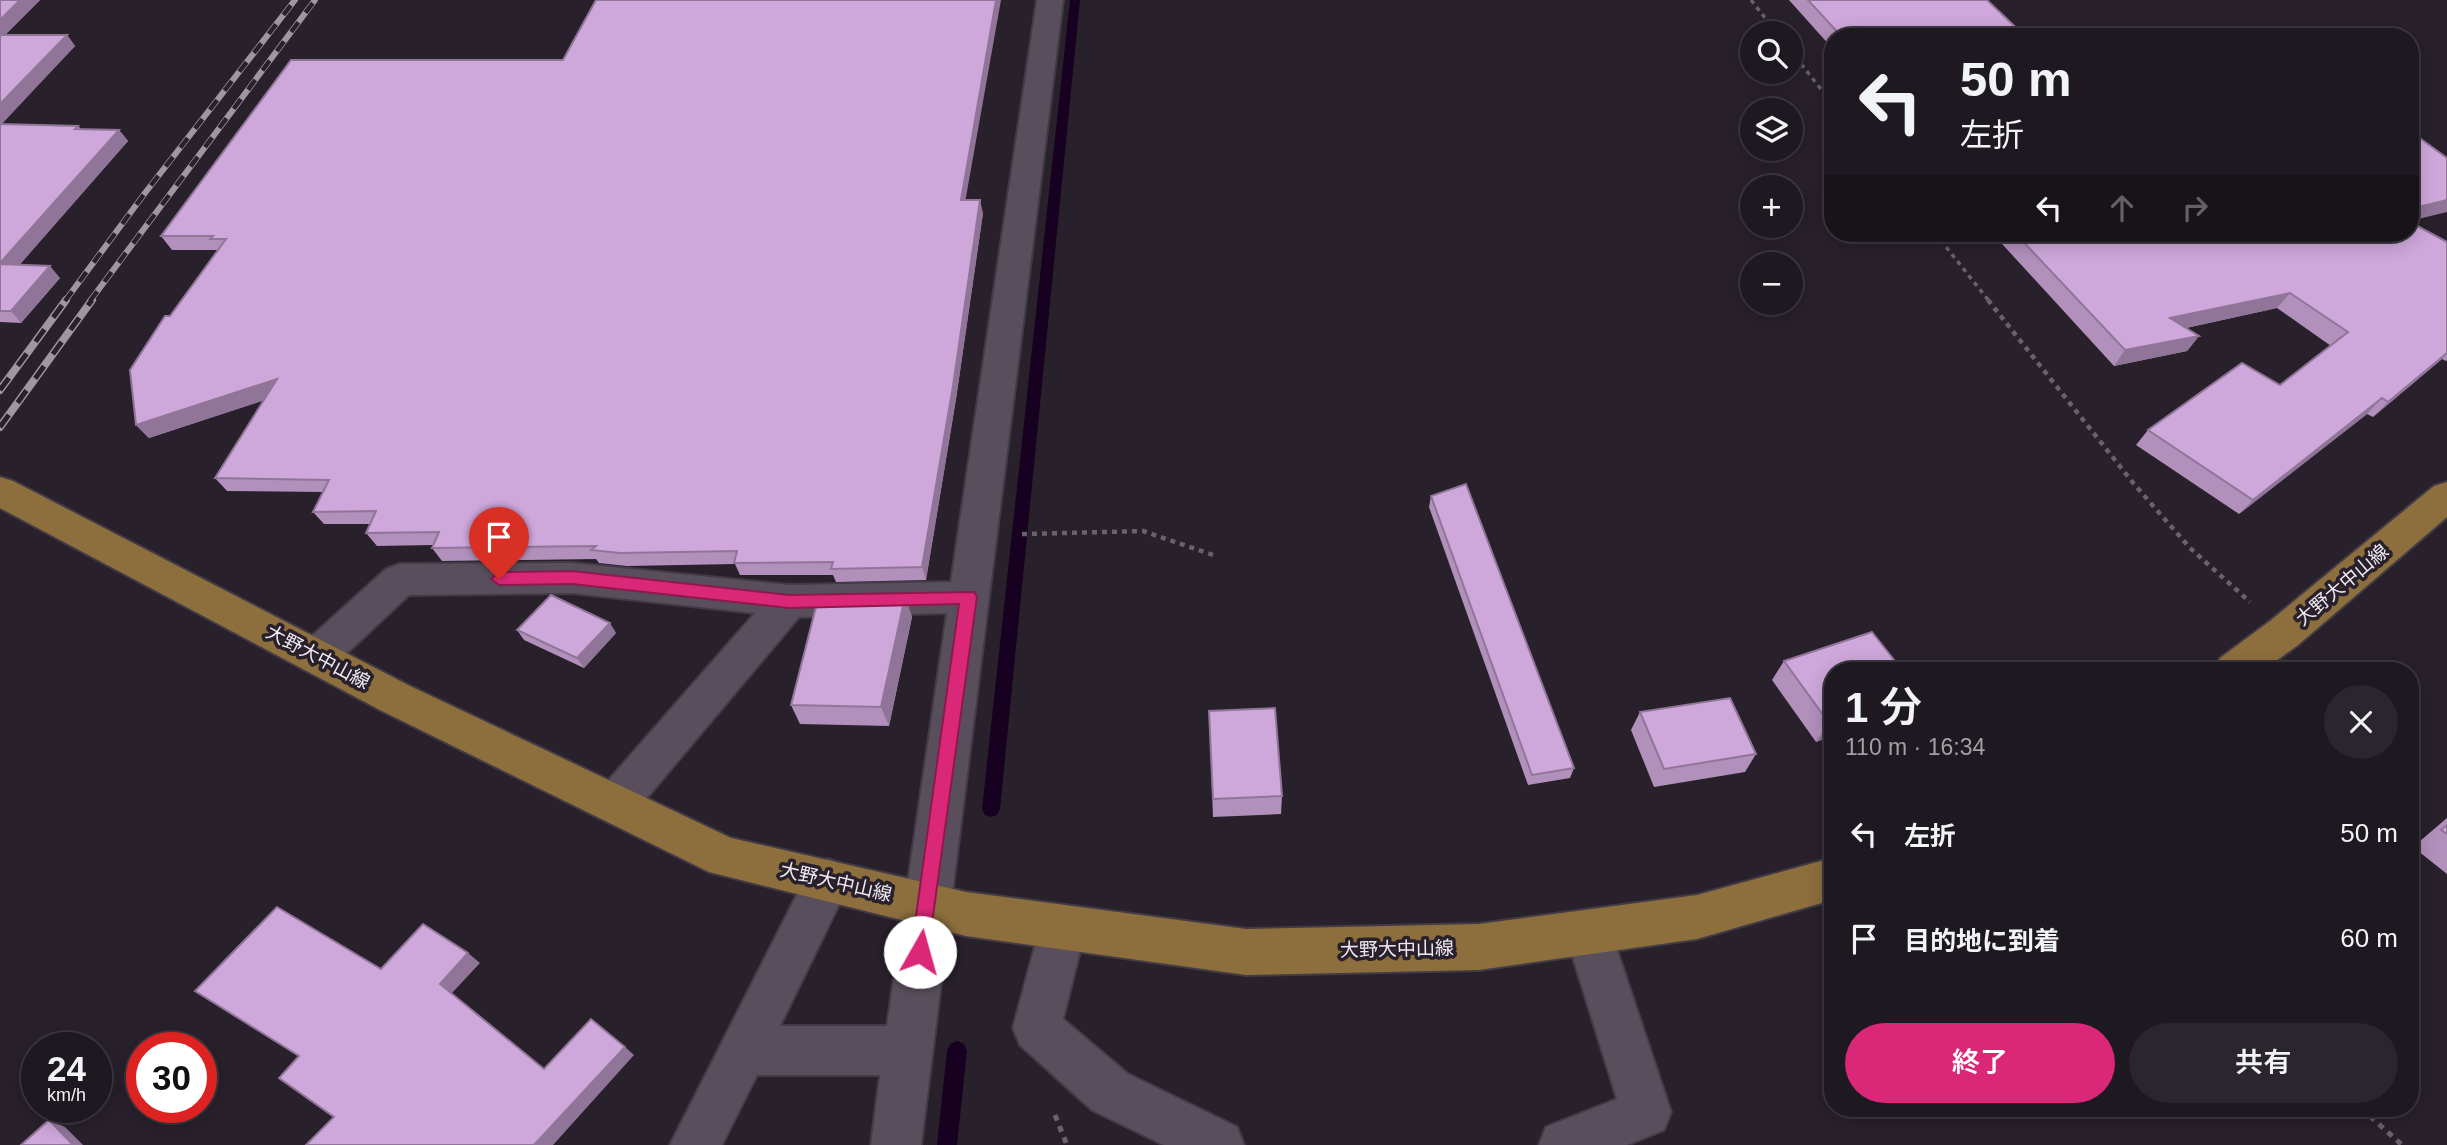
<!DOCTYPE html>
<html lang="ja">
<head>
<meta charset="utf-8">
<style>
  :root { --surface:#1e1820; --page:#2b252d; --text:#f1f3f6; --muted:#a1a0a5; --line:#3c373e; --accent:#db2777 }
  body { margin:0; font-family:Arial,"Noto Sans JP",sans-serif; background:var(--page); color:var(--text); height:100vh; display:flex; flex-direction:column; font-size:26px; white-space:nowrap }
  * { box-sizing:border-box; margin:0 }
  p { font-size:23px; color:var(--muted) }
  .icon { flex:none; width:38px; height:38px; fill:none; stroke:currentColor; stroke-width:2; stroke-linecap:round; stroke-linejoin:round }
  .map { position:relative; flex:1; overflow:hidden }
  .side { position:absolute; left:1824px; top:662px; width:595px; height:455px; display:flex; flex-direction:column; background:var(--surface); border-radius:28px; box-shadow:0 4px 18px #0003,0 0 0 2px var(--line) }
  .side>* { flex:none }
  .guide { position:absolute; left:1824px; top:28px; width:595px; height:214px; border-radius:28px; box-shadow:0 4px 18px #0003,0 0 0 2px var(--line); background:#1e1820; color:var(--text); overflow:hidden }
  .controls { position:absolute; left:1740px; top:21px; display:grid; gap:14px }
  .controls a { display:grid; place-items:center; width:63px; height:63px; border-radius:50%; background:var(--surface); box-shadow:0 4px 18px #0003,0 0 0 2px var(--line); font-size:35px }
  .speed { position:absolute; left:21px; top:1032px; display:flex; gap:14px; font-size:35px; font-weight:700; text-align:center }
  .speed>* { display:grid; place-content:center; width:91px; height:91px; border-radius:50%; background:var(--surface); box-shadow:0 4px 18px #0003,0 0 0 2px var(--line); line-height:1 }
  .speed small { font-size:18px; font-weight:400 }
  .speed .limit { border:10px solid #d22; background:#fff; color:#111 }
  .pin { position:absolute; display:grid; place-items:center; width:60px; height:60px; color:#fff; margin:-72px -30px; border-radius:50% 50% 50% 0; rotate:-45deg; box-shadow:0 0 7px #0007 }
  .pin .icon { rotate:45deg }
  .me { position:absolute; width:77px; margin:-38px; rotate:7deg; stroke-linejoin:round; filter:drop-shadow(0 0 5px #0008) }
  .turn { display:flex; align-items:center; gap:24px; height:147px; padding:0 21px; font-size:32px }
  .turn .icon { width:91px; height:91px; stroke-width:2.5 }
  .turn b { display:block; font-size:49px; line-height:60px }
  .lanes { display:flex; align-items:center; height:66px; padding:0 21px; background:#0003; justify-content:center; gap:35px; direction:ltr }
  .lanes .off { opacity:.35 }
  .round { display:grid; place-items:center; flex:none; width:74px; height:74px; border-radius:37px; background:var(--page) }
  .overview { display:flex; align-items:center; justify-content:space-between; height:119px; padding:0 21px }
  h1 { font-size:42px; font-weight:600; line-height:52px }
  .action { display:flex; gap:14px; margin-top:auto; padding:14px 21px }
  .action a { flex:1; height:80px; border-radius:42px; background:var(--accent); color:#fff; font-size:28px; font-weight:600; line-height:80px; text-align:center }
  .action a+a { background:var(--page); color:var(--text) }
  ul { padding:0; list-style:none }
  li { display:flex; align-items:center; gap:21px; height:105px; padding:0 21px }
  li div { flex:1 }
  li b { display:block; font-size:26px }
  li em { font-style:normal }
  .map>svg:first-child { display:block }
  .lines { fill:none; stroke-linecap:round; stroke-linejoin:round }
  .stream { fill:#170020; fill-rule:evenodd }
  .minor-casing { stroke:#423b45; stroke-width:4 }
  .major-casing { stroke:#423b45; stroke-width:4 }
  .path-far2 { stroke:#69626c; stroke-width:3.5; stroke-dasharray:4.5 4.5; stroke-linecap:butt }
  .path-far1 { stroke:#69626c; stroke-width:4.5; stroke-dasharray:5 5; stroke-linecap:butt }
  .path { stroke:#69626c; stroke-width:5; stroke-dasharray:6 6; stroke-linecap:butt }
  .minor { fill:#594f5c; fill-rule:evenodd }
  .major { fill:#8d6e3d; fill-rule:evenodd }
  .rail-far1-casing { stroke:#9e97a1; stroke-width:6 }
  .rail-casing { stroke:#9e97a1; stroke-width:8 }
  .rail-far1 { stroke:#28202b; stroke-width:4.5; stroke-dasharray:12; stroke-linecap:butt }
  .rail { stroke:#28202b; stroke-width:5; stroke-dasharray:15; stroke-linecap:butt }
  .wall { fill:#b190bc }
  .shaded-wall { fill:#907599 }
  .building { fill:#cea7db; stroke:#907599; stroke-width:2 }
  .route { fill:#db2777; stroke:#8e194d; stroke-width:2 }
  .labels { text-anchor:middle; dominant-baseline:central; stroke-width:7; stroke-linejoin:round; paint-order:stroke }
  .street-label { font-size:19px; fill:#efe9f1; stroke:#28202b }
</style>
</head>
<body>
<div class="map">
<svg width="2447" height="1145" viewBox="0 0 2447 1145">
  <rect width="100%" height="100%" fill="#28202b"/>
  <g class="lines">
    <g class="stream">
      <path d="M1070,0h10l-80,809 -3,6 -6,2 -6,-2 -3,-6z"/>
      <path d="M957,1041l7,3 3,7 -10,94h-20l10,-94 3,-7z"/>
    </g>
    <g class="minor-casing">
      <g id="minor">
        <path d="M1037,0h26l-142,1145h-50l9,-70h-123l-35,70h-52l142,-280 16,-6 16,6 7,15 -71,146h107l60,-413 -148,4 -169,201 -15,6 -15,-6 -7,-14 7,-14 155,-177 -183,-20 -163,2 -79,74 -14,5 -14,-5 -6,-12 6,-12 84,-76 14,-5 172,-1 217,22 162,-3z"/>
        <path d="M1063,905l16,6 7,16 -23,92 65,55 109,53 7,18h-80l-72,-35 -72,-65 -7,-17 27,-101 7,-16z"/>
        <path d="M1588,910l16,6 7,16 60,180 -7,18 -37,15h-88l7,-18 71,-28 -52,-167 7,-16z"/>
      </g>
    </g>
    <g class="major-casing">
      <g id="major">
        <path d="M0,477l13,4 397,205 321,152 235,54 280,37 233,-5 218,-29 135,-37v42l-135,39 -218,31 -233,5 -280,-39 -257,-64 -329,-162 -380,-202z"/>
        <path d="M2447,482v35l-149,128 -34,25h-50l6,-12 50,-37 164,-135z"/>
      </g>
    </g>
    <g class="path-far2">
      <path d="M1751,0l26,33"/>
      <path d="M1790,50l42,53"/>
      <path d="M1935,233l54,68"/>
    </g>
    <g class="path-far1">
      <path d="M1988,300l146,184 56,64 60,54"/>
      <path d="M1022,534l121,-3 73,25"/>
    </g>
    <g class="path">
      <path d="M2361,1108l41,37"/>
      <path d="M1055,1115l12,30"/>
    </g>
    <use href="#minor" class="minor"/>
    <use href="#major" class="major"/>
    <g class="rail-far1-casing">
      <g id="rail-far1">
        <path d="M65,301l80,-108 150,-193"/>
        <path d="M90,301l225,-301"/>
      </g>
    </g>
    <g class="rail-casing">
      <g id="rail">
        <path d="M0,390l66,-90"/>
        <path d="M0,427l92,-127"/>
      </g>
    </g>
    <use href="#rail-far1" class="rail-far1"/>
    <use href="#rail" class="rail"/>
  </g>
  <g class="wall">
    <path d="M0,0h40l-35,35h62l8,11 -74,78 77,2 3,3 38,1 9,11 -109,124 41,13 -39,45 -21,-1z"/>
    <path d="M1789,0h198l39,37h-194v11z"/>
    <path d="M966,200l17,13 -27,186 -30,181 -90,2 -3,-7h-93l-5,-11 -108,2 -28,-3 -3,-4 -154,2 -10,-13 2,-3 -57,1 -11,-13 4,-9h-46l-11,-12 10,-20 -96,-1 -12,-13 49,-78 -115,38 -13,-13 34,-109 48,-66h-46l-11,-14z"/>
    <path d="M1992,233h418l37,9v118l-1,1 -4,-2 -69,58 -6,-3 -128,100 -103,-69 12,-15 132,-45 51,-39 -54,-38 -91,20 13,8 -12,15 -73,15z"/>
    <path d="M1431,496l143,272 -4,10 -42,7 -99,-278z"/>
    <path d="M905,597l7,20 -23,109 -89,-2 -9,-19z"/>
    <path d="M517,630l99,3 -32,35 -60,-28z"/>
    <path d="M1872,632l-40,104 -16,6 -44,-62 12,-19z"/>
    <path d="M1209,711l73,85 -1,18 -68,3z"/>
    <path d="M1640,712l116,42 -11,18 -91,15 -23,-57z"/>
    <path d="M2447,818v56l-34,-27z"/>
  </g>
  <g class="shaded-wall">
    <path d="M20,0h20l-40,40v-20z"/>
    <path d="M996,0h5l-38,214 -2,-14z"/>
    <path d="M67,35l8,11 -75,80v-22z"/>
    <path d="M119,130l9,11 -118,135 -10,-13z"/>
    <path d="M980,200l3,13 -27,186 -30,181 -4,-13z"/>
    <path d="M2447,200v12l-37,9v-12z"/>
    <path d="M50,266l10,12 -39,45 -10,-12z"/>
    <path d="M2290,293l-13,15 -118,26 11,-16z"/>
    <path d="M2199,336l-12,15 -73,15 11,-16z"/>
    <path d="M2447,353v1l-5,5 -69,58 15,-15z"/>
    <path d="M277,379l10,14 -138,45 -13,-13z"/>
    <path d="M2382,398l-15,16 -128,100 14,-14z"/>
    <path d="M905,597l7,20 -23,109 -8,-19z"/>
    <path d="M610,623l6,10 -32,35 -7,-10z"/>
    <path d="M1832,722v14l-16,6 13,-19z"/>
    <path d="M468,953l12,10 -28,30 103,85 -115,-94z"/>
    <path d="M625,1047l9,8 -81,90h-19z"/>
    <path d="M49,1120l16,7 18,18h-10z"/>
  </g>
  <g class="building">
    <path d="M0,0h20l-20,20z"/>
    <path d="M596,0h400l-35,200h19l-27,186 -31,181 -91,2 2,-7 -99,1 3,-12 -117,2 -29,-3 5,-4 -164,2 7,-16 -73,1 10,-22 -63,1 16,-32 -114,-2 62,-99 -141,46 -6,-55 35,-54h5l56,-77h-16l3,-3h-52l130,-176h272z"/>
    <path d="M1808,0h179l39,37h-184z"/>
    <path d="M0,35h67l-67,69z"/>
    <path d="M0,124l78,2 -3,3 44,1 -119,133z"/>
    <path d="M2410,131l37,27v42l-37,9z"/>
    <path d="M2410,222l37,20v111l-59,49 -6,-4 -129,102 -105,-70 94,-67 38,22 68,-53 -58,-39 -120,25 29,18 -74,14 -110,-117h395z"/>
    <path d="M0,264l50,2 -39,45h-11z"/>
    <path d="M1466,484l108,284 -42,7 -101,-279z"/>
    <path d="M551,595l59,28 -33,35 -60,-28z"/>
    <path d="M905,597l-24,110 -90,-2 27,-106z"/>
    <path d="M1872,632l30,38h-70v52l-3,1 -45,-62z"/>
    <path d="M1730,698l26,56 -92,15 -24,-57z"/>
    <path d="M1275,708l7,88 -69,3 -4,-88z"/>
    <path d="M2447,825v9l-6,-4z"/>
    <path d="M277,907l104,62 42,-45 45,29 -28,31 104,85 47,-50 34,28 -91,98h-228l28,-28 -55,-39 20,-22 -104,-65z"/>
    <path d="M49,1120l24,25h-52z"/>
  </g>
  <path class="route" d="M572,571l217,24 185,-3 3,5 -50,362 -7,2 -7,-2 -2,-7 48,-348 -170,4 -217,-24 -73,1 -8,-6 8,-7z"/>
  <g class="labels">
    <g class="street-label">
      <text transform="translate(2342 585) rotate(-40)">大野大中山線</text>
      <text transform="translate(318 657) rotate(28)">大野大中山線</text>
      <text transform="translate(836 882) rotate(13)">大野大中山線</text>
      <text transform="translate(1397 949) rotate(-1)">大野大中山線</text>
    </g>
  </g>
</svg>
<div class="controls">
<a><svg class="icon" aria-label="search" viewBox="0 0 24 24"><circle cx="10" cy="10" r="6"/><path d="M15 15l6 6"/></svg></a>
<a><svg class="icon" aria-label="layers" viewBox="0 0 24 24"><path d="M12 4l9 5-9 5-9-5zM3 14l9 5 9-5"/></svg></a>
<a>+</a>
<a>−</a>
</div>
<div class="speed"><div>24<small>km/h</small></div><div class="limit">30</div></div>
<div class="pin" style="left:499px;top:579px;background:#d93025"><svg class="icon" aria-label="arrive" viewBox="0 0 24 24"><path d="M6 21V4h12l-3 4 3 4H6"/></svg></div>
<svg class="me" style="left:920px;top:952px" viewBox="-20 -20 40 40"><circle r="19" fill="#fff"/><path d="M0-13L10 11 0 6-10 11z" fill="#db2777"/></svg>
<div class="guide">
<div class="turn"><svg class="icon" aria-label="left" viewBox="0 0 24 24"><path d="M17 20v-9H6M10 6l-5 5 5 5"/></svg><div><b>50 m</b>左折</div></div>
<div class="lanes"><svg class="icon" aria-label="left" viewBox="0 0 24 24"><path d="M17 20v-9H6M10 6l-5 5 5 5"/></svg><svg class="icon off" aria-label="ahead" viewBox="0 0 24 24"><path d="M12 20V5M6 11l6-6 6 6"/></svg><svg class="icon off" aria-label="right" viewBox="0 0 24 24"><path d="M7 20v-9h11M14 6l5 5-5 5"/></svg></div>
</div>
<section class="side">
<div class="overview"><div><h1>1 分</h1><p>110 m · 16:34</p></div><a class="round"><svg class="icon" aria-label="close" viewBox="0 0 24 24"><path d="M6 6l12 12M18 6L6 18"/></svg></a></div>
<ul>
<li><svg class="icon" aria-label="left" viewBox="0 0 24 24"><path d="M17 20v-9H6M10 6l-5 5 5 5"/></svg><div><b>左折</b></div><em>50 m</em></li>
<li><svg class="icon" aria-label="arrive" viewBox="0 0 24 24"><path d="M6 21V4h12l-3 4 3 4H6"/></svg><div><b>目的地に到着</b></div><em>60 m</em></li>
</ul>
<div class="action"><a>終了</a><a>共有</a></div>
</section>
</div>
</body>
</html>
